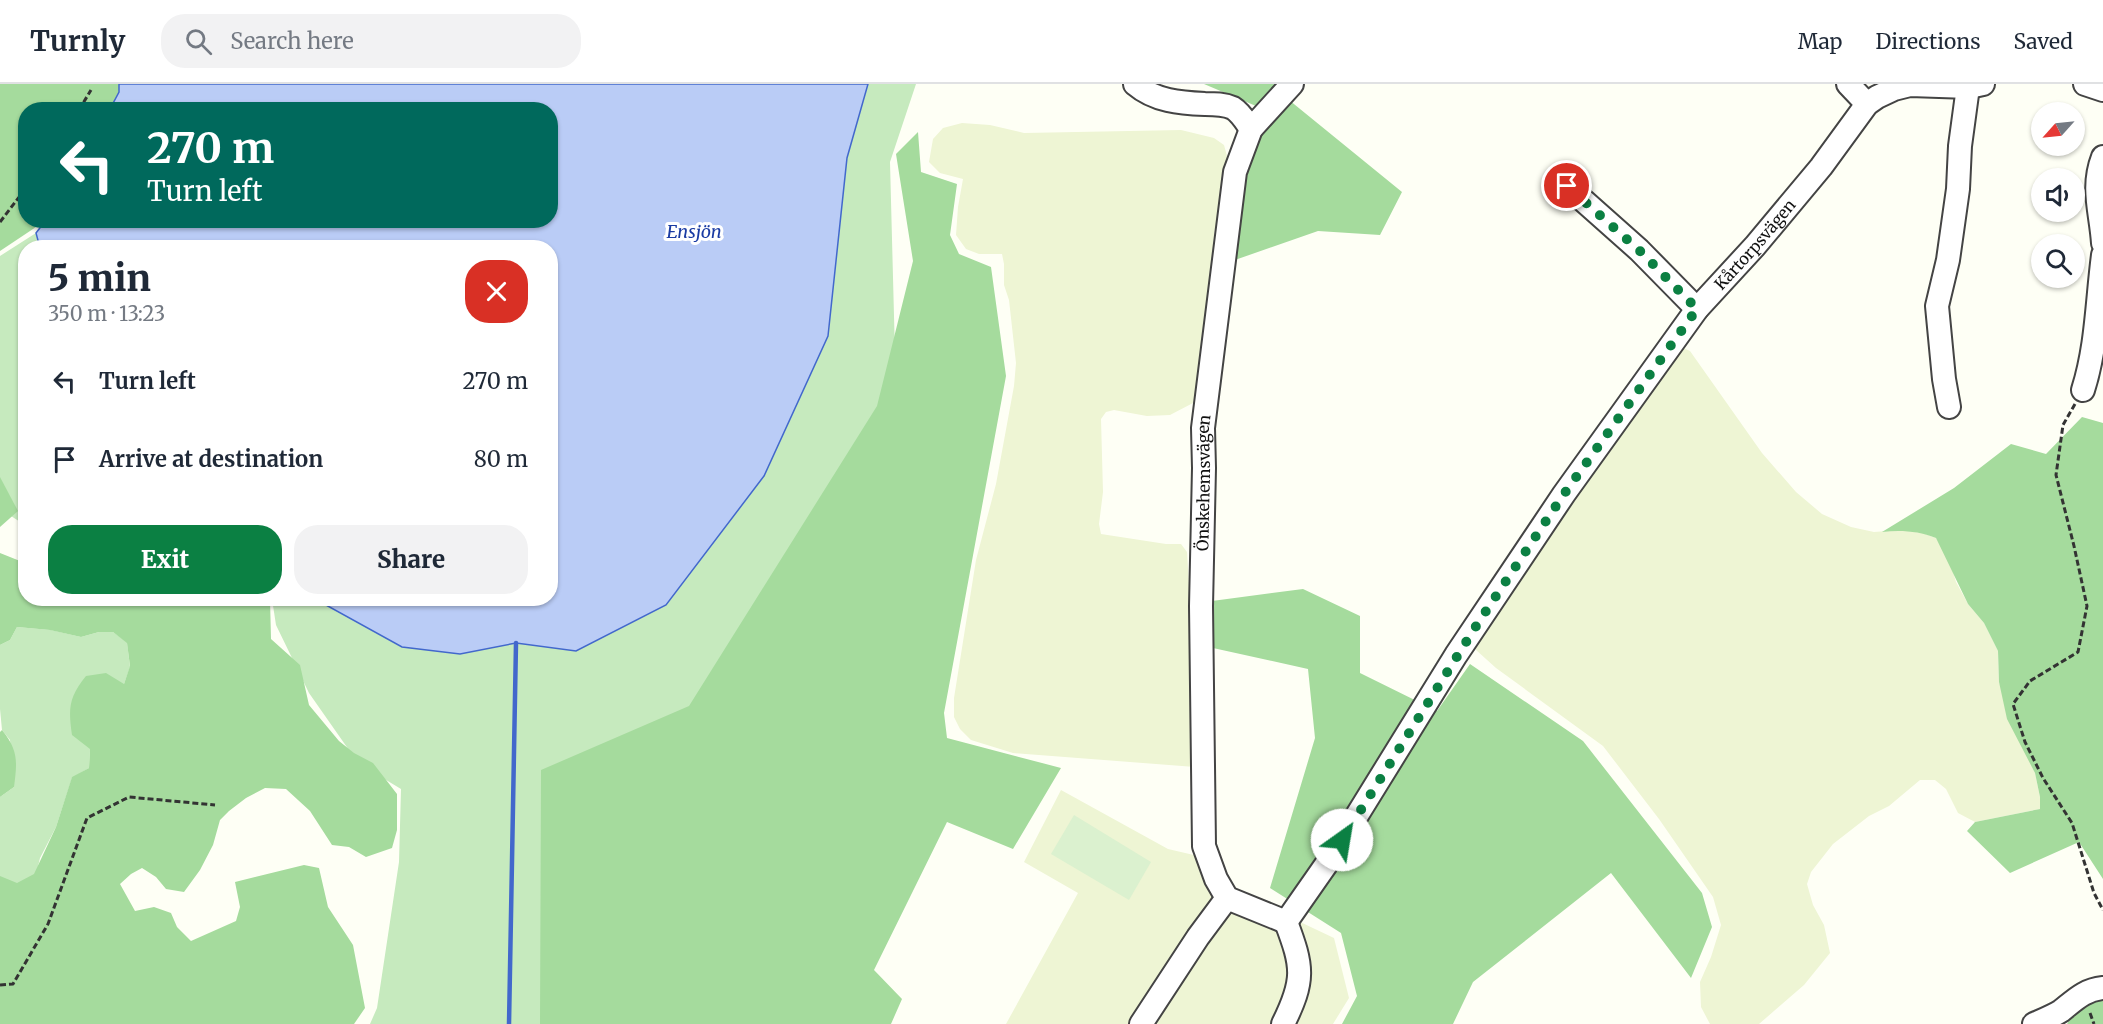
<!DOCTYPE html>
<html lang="en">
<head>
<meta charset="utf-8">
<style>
  :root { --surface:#fff; --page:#f2f2f3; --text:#1f2937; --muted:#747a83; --line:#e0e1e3; --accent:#0b8043 }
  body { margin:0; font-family:Merriweather,serif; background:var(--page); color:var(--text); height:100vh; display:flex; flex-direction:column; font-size:22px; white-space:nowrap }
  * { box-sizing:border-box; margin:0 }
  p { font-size:20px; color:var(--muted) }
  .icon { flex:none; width:33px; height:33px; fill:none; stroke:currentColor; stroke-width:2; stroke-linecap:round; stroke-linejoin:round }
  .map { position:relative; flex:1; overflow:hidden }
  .side { position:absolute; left:18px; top:156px; width:540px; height:366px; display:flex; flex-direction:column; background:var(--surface); border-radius:24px; box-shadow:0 2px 4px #0004 }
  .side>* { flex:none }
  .top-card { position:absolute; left:18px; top:18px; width:540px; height:126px; border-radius:24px; box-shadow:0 2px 4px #0004; background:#00695c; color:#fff; overflow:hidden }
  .needle { width:39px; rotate:243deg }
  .tools { position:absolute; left:2031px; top:18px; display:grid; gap:12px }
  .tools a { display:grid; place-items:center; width:54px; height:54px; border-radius:50%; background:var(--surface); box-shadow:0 2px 4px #0004; font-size:30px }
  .pin { position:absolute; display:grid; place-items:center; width:51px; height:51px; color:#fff; margin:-26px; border:3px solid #fff; border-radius:50%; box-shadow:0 2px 6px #0007 }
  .me { position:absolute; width:66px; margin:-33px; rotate:32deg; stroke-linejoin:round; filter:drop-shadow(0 0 4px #0008) }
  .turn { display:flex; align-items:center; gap:21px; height:126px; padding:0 30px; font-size:27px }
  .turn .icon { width:78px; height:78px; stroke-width:2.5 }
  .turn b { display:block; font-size:42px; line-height:51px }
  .round { display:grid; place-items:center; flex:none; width:63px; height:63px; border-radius:24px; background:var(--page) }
  .overview { display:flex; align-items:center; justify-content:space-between; height:102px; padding:0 30px }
  h1 { font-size:36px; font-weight:800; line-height:45px }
  .primary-button { display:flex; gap:12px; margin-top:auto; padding:12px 30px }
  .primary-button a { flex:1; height:69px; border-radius:24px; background:var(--accent); color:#fff; font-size:24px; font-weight:800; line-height:69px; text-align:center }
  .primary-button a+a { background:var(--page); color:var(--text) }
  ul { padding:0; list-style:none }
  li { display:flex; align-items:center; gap:18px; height:78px; padding:0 30px }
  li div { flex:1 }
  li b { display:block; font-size:22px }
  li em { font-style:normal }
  header { display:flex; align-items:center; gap:36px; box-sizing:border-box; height:84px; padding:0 30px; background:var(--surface); border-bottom:2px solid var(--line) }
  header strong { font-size:28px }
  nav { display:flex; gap:33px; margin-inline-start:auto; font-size:21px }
  .search { width:420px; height:54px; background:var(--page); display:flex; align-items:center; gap:15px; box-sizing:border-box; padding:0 21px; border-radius:24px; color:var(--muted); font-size:22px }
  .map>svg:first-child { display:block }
  .farmland { fill:#eef5d4 }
  .green { fill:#c6eabe }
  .forest { fill:#a5db9d }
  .pitch { fill:#dbf1cf }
  .water { fill:#baccf6; stroke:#4268cc; stroke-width:1.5 }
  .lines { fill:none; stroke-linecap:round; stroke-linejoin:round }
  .stream { stroke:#4268cc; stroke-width:4.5 }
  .minor-casing { stroke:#444; stroke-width:26 }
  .path { stroke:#333; stroke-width:3; stroke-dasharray:6 3; stroke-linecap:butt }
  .minor { stroke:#fff; stroke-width:22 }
  .route { stroke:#0b8043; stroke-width:10; stroke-dasharray:0 18 }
  .labels { text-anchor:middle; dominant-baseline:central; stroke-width:6; stroke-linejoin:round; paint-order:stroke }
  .street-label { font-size:16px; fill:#111; stroke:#fff }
  .water-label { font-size:18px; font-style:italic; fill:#1a3ba3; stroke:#fff }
</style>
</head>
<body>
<header>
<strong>Turnly</strong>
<div class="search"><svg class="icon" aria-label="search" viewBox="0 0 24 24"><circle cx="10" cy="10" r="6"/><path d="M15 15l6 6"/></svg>Search here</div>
<nav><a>Map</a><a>Directions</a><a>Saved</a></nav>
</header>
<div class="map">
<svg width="2103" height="940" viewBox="0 0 2103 940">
  <rect width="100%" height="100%" fill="#fefff5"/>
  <g class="farmland">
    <path d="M962,39l28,2 34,8 157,-3 33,8 10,7 3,11 -2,23 -11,55 -2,43 -14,109 -5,17 -23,12 -23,1 -33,-6 -8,2 -5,7 2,73 -4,32 2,10 65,10h15l6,8 5,83 3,132 -182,-14 -42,-13 -11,-11 -6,-12v-19l22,-138 20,-76 18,-98 2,-23 -7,-63 -5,-15v-21l-2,-10h-23l-13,-5 -10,-14 2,-28 5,-28 -23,-6 -11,-11 4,-23 10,-11z"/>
    <path d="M1677,261l13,6 72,102 34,39 26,22 29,13 23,5 26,-2 23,3 13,5 13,20 7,24 12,22 16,19 14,28 1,31 25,67 11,24 5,24v12l-65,13 -17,-9 -12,-24 -11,-9h-15l-31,26 -20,10 -36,28 -22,28 -4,12 6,21 11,20 6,28 -26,32 -45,39h-49l-9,-17 -1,-25 11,-25 10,-32 -8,-28 -54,-78 -56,-73 -107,-78 -20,-18 -3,-9z"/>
    <path d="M1061,706l107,59 30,7 32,33 104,49 15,60 -16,26h-327l72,-131 -54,-31z"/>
  </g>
  <g class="green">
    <path d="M868,0h48l-26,78 5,192 -161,670h-364l7,-16 22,-146 2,-73 -43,-26 -49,-70 -33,-68 -4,-26h43l145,55 56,-11 60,8 252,-315 19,-178z"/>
    <path d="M36,149l4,14 -14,1 -1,277 -25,-16v-253z"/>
    <path d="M17,543l34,3 30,7 18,-5h14l14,10 3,25 -6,17 -34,65 -1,19 -17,10 -16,49 -16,31 -40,166v-227l14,-10 -4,-47 -8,-10 -2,-21v-64l10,-5z"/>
  </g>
  <g class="forest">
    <path d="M0,0h119v8l-9,17 -84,1v110l19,1 -45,30z"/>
    <path d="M1204,0h72l-20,22z"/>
    <path d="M1289,16l113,92 -22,43 -62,-4 -86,30 14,-90 17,-46z"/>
    <path d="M918,48l3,40 36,12 -7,51 9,19 32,13 15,109 -62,337 3,25 114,30 -48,81 -66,-27 -73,148 28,29 -11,25h-351l1,-254 148,-64 188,-300 36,-145 -17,-107z"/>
    <path d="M2082,333l21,6v456l-24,-37 -69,31 -43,-42 8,-9 65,-13v-12l-5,-24 -28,-54 -8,-37 -1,-31 -14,-28 -16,-19 -32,-66c-18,-7 -35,-8 -54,-6l72,-44 57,-44 35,10z"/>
    <path d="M0,393l18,34 -18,16z"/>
    <path d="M0,469l25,10 1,35 244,1 1,40 29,26 9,40 30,36 15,12 19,10 24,31v36l-5,18 -26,9 -17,-10 -17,-2 -22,-34 -24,-22 -21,-1 -19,10 -17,13 -9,9 -7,25 -13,25 -16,22 -18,-3 -10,-12 -14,-9 -11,6 -11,10 15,27 19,-4 17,6 6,14 14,14 45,-20 4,-14 -5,-25 69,-17 15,3 9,39 25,38 12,63 -11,16h-354v-148l17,7 17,-9 22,-47 16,-50 17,-9 1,-19 -18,-14c-4,-27 -3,-38 14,-59l20,-3 18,11 6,-18 -3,-23 -14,-11h-14l-18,5 -31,-7 -33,-3 -7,13 -10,5z"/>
    <path d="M1303,505l57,27v57l77,38 33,-47 113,77 119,152 10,34 -21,51 -80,-105 -138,109 -20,42h-111l15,-28 -16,-63 -71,-45 45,-150 -7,-69 -95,-21 -1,-47z"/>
    <path d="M2,646c17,21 15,33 12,57l-14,10v-65z"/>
    <path d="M2103,915v25h-36l12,-18z"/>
  </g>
  <path class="pitch" d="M1074,731l77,47 -22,38 -78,-46z"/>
  <path class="water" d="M119,0h749l-21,74 -19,178 -64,140 -98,129 -90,46 -60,-8 -56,11 -58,-7 -87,-48 235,-1v-350h-510l-4,-15 10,-13h504v-110l-440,-1 9,-17z"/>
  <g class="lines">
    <path class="stream" d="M509,940l7,-381"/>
    <g class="minor-casing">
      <g id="minor">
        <path d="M1135,0c20,17 45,19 70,20 10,0 19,0 28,4 8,5 13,14 18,21"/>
        <path d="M1848,0l19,20"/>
        <path d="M2085,0l18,6"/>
        <path d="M2103,73c-12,31 -2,55 0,86"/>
        <path d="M1567,102l72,64 58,59"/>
        <path d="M2083,306c14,-44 14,-89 20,-135"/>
        <path d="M1949,323l-5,-28 -7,-73 11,-46 10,-71 2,-43 8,-59"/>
        <path id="s1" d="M1286,838l44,-63 126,-204 108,-161 133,-185 58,-63 66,-79 46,-63 10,-7 17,-8 16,-4 59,2 14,-3"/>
        <path id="s2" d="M1286,838l-59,-24 -11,-19 -12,-33 -3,-240 3,-138 -1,-40 32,-256 16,-43 41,-45"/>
        <path d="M1141,940l57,-87 29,-39"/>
        <path d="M1283,940c22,-44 20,-57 3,-102"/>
        <path d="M2034,940c9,-4 19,-8 27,-13 14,-11 23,-21 42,-23"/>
      </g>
    </g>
    <g class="path">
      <path d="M79,26l12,-20"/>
      <path d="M0,138l26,-34"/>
      <path d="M2075,320l-12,21 -7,50 18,71 13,60 -9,46 -48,29 -17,23 12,38 18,36 29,45 22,70 9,17"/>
      <path d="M0,901l13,-1 35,-60 39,-106 42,-21 86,8"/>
      <path d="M2090,929l4,11"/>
    </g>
    <use href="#minor" class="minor"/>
  </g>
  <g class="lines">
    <path class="route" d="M1342,756l136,-217 86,-129 133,-185 -58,-59 -72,-64"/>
  </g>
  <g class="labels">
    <g class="street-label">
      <text stroke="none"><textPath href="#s1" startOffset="825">Kårtorpsvägen</textPath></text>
      <text stroke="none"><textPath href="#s2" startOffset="484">Önskehemsvägen</textPath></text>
    </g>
    <g class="water-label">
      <text x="694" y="147">Ensjön</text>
    </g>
  </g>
</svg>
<div class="tools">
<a><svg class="needle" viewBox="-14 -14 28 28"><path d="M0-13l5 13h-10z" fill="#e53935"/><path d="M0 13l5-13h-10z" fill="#747a83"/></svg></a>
<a><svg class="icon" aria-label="sound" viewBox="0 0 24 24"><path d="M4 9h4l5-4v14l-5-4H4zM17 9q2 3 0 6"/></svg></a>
<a><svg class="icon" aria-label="search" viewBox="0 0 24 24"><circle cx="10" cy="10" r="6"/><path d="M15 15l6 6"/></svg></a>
</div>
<div class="pin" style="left:1567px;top:102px;background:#d93025"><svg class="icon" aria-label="arrive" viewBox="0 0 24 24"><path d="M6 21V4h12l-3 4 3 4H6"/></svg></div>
<svg class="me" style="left:1342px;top:756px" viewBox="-20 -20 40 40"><circle r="19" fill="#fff"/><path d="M0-13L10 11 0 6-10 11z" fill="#0b8043"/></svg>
<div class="top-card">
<div class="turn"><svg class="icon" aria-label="left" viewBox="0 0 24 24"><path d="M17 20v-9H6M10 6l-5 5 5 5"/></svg><div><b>270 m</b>Turn left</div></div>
</div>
<section class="side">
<div class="overview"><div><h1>5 min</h1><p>350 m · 13:23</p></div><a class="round" style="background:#d93025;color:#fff"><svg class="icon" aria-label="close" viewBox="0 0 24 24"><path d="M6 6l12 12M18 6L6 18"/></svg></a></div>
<ul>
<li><svg class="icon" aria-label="left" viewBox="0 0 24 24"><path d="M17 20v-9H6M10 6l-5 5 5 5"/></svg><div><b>Turn left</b></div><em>270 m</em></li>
<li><svg class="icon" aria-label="arrive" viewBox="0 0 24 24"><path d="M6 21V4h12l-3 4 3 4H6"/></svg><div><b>Arrive at destination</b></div><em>80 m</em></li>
</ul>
<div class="primary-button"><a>Exit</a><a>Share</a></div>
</section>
</div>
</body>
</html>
